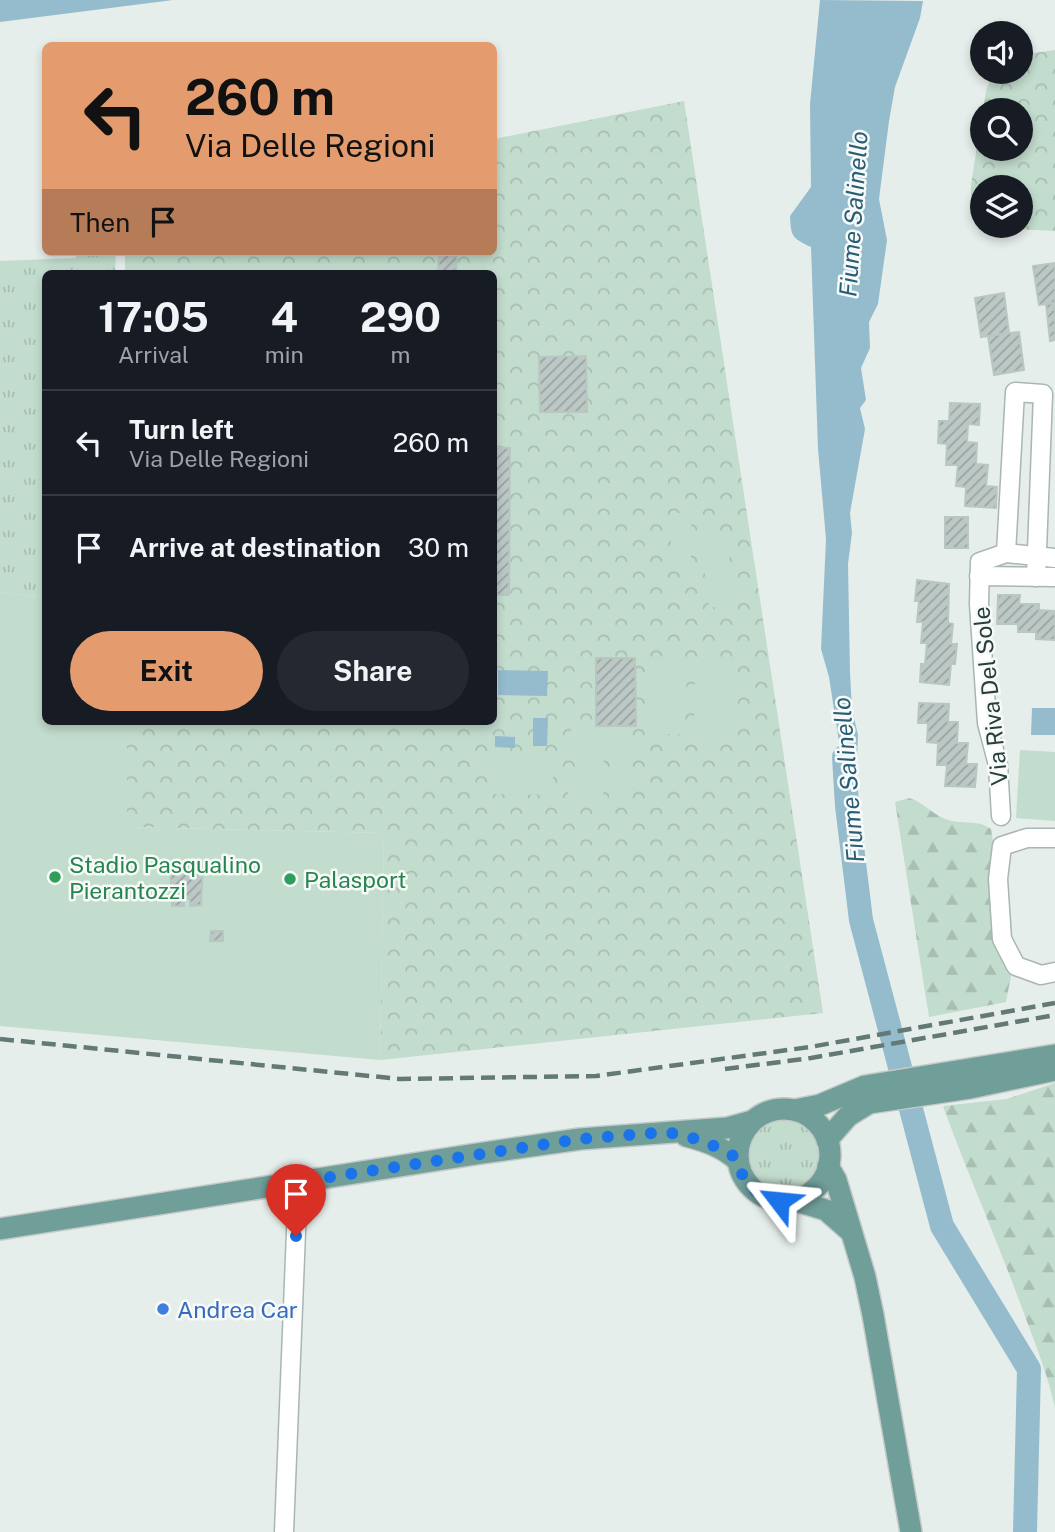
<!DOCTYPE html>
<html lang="en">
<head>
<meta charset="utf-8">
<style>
  :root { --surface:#171b24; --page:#242831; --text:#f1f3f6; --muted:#9ea1a6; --line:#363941; --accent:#e49c6e }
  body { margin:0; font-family:"Public Sans",sans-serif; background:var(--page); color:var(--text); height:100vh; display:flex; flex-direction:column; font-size:26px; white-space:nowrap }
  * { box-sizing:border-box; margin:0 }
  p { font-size:23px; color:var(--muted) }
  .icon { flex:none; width:38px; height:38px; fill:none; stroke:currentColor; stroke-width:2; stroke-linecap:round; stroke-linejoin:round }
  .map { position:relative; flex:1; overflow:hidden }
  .panel { position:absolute; left:42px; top:270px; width:455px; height:455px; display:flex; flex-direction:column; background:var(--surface); border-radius:10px; box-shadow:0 4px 10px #0003 }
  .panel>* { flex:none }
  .hud { position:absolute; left:42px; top:42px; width:455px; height:214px; border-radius:10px; box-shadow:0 4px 10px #0003; background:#e49c6e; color:#111; overflow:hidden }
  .fabs { position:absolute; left:970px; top:21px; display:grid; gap:14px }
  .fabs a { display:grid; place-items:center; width:63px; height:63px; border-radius:50%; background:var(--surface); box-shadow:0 4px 10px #0003; font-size:35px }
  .pin { position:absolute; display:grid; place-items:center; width:60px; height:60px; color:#fff; margin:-72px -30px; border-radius:50% 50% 50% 0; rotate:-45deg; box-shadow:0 0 7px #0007 }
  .pin .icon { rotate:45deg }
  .me { position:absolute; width:77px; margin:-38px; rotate:299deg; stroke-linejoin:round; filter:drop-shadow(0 0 5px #0008) }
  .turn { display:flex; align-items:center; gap:24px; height:147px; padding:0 28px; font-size:32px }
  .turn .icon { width:91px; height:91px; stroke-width:2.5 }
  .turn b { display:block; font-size:49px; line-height:60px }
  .then { display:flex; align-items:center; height:66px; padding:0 28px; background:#0003; gap:14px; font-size:26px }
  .eta { display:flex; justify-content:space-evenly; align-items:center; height:119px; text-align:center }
  .eta b { font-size:42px; font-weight:700; line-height:49px }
  .button { display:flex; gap:14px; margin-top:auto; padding:14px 28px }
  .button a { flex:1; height:80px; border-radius:42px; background:var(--accent); color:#111; font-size:28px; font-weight:700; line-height:80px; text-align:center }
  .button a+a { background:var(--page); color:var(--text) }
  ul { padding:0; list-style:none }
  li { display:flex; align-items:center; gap:21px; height:105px; padding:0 28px; border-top:2px solid var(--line) }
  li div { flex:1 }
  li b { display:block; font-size:26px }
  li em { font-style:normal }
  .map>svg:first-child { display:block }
  .grass { fill:url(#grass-tufts) }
  .forest { fill:url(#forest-firs) }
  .park { fill:url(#park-crowns); fill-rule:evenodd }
  .pitch { fill:#c2dccd }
  .water { fill:#95bccc }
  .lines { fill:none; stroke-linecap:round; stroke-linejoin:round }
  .river { stroke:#95bccc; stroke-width:24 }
  .building { fill:url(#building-hatch); stroke:#b9c7c3; stroke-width:2 }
  .minor-casing { stroke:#a9b6b3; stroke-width:21 }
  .major-casing { stroke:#c3c9c8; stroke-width:24 }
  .minor { stroke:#fff; stroke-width:18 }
  .major { stroke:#709e99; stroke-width:21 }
  .rail { stroke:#627976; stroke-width:4.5; stroke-dasharray:14 7; stroke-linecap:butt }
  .route { stroke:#1a73e8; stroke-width:12; stroke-dasharray:0 21.6 }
  .leisure-dot { fill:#2e9e5b; stroke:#f7faf9; stroke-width:2.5 }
  .shop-dot { fill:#3f7fe0; stroke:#f7faf9; stroke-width:2.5 }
  .labels { text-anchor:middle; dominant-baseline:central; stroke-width:5; stroke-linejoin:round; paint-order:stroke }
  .street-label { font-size:23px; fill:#273e3b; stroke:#f7faf9 }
  .leisure-label { font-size:23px; fill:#27864d; stroke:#f7faf9; text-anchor:start }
  .shop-label { font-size:23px; fill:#366cbe; stroke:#f7faf9; text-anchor:start }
  .water-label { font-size:24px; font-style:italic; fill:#275d75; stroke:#f7faf9 }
</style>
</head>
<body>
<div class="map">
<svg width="1055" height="1532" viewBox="0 0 1055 1532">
  <defs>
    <pattern id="grass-tufts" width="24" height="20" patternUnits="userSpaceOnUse" patternTransform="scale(1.75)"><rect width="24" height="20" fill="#c2dccd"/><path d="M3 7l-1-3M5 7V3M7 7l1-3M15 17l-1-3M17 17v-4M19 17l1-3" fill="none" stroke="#a7beb1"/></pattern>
    <pattern id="forest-firs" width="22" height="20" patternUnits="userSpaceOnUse" patternTransform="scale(1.75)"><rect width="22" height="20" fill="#c2dccd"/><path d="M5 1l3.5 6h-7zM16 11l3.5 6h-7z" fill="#a7beb1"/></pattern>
    <pattern id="park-crowns" width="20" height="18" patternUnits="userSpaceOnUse" patternTransform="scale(1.75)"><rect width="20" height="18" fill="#c2dccd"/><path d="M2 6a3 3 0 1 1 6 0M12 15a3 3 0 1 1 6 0" fill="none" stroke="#a7beb1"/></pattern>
    <pattern id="building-hatch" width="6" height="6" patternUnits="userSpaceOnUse" patternTransform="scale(1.75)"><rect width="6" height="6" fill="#bcc8c5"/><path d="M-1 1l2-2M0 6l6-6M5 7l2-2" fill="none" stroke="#99a4a1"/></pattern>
  </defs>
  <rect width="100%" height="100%" fill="#e6eeeb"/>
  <g class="grass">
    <path d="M80,252h36l-1,21h-69l-1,325 -45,-6v-331l75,-3z"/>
    <circle cx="784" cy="1153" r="36"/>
  </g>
  <g class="forest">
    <path d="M909,798c14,4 21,14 34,20 16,8 33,0 48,11l3,18 4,93 13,36 -5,26 -77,15 -34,-215z"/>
    <path d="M1055,1083v325c-7,-33 -20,-65 -32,-97 -25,-69 -55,-136 -80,-205l64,-7z"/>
  </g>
  <g class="park">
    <path d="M1055,50v181l-74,-4 -10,-13v-30l11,-68v33h38v-39h-37l3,-19 7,-19h27v-17zM982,187h38v39h-38z"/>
    <path d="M684,101l139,912 -443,47 4,-227 -257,-6v-106h367v-448h-369v-21h369v-113z"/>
  </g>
  <g class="pitch">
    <rect x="671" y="513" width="20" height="50"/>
    <path d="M713,529l14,7 8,72 -26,-1 -9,-70z"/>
    <path d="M0,592l45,6 1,123h81v106l257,6 -4,227 -380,-34z"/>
    <path d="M695,658h38l-1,78 -38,-1z"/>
    <path d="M649,662h38l-2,72h-38z"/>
    <path d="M571,726l56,2v28h-56z"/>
    <path d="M1020,750l35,2v69l-39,-3z"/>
    <path d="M490,758l63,1v36l-63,-1z"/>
    <path d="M582,759h22l-1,39 -35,2 1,-33h13z"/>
    <path d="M610,761l23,1 -1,38 -23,-1z"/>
  </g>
  <g class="water">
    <path d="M0,0h173l-173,22z"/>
    <path d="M820,0l103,1 -3,17 -25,69 -6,34 -10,78 8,41 -9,64 -9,18 1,26 -9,20 5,32 -6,8 5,21 -15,84 2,20 -4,31 2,109 2,36 6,26 -1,24 -6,29 -10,3 -2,-49 -10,-65 -8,-28 5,-110 -8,-90 -7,-202c-19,-9 -20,-10 -21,-31l21,-29 -1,-83z"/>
    <path d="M498,670l50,1 -1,25 -49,-1z"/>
    <path d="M1032,708h23v27h-24z"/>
    <path d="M533,718h15l-1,28h-14z"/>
    <path d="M495,736l20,1v11l-20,-1z"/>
  </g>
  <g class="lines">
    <path class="river" d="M844,757l3,49 14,114 81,306 87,143 -4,163"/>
  </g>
  <g class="building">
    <path d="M439,252h18l-1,21h-18z"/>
    <path d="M1055,263v40l-16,2 -6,-39z"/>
    <path d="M1004,293l5,40 -28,4 -6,-39z"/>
    <path d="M1055,303v37l-5,1 -4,-37z"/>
    <path d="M1019,332l5,38 -30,5 -6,-39z"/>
    <path d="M586,356l1,56h-47l-1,-55z"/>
    <path d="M950,403l30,1 -1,21 -11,-1 -1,18 10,1 -1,21 12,1 -2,21 11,1 -1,21 -31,-2 1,-19 -10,-1 2,-21h-12l1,-21 -9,-1 1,-22h10z"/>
    <path d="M494,447l16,1 -1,147h-15z"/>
    <rect x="945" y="517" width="23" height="31"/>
    <path d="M917,580l32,4 -1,39 5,1 -2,20h6l-2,20h-4l-2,21 -29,-3 1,-18h4l2,-21h-6l2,-21h-6l2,-21h-4z"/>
    <path d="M998,595h22l-1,9h20v6l16,1v29l-19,-1v-7h-18v-8h-21z"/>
    <path d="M596,658h39l1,68h-40z"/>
    <path d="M919,703l30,1 -1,18h10l-1,21h11l-2,21h11l-2,23 -30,-1 2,-21h-10l1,-22 -11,-1 1,-19h-10z"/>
    <path d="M170,866h33l-2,39 -11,1v-7h-6v7h-12z"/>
    <path d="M211,931h12v10h-13z"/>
  </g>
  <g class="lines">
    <g class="minor-casing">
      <g id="minor">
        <path d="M1006,553l9,-161 28,2 -7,183"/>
        <path d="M979,576l76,1"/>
        <path d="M1001,816l-3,-51 -11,-42 -8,-119 1,-42 26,-9 49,5"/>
        <path d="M1055,838h-28l-25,8 -4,33 4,60 14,27 25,9 14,-3"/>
        <path d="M284,1532l14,-350"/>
      </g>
    </g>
    <g class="major-casing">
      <g id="major">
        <circle cx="784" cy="1155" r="46"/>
        <path d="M795,1110l25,-5 45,-19 190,-31"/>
        <path d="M686,1136c19,5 37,11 52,25"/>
        <path d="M827,1140l21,-24 21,-13 101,-15 85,-18"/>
        <path d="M828,1166l8,14 29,97 8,38 38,217"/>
        <path d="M793,1200l33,10 24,21"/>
        <path d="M0,1229l476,-75 104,-15 147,-11 25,-7"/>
      </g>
    </g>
    <use href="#minor" class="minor"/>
    <use href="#major" class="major"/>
    <g class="rail">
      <path d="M0,1039l400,40 196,-3 214,-29 245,-44"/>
      <path d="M725,1069l86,-11 244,-43"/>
    </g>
  </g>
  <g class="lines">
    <path class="route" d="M296,1236l2,-54 282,-43 87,-7 34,8 30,14 7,7 5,16 9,11 12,9 15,4"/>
  </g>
  <g class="leisure-dot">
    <circle cx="55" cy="877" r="7"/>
    <circle cx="290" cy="879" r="7"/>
  </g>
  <circle class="shop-dot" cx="163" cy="1309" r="7"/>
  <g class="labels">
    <g class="street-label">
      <text transform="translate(990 696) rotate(-96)">Via Riva Del Sole</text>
    </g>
    <g class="leisure-label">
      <text x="69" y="864">Stadio Pasqualino<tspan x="69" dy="26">Pierantozzi</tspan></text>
      <text x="304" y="879">Palasport</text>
    </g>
    <g class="shop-label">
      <text x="177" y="1309">Andrea Car</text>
    </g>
    <g class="water-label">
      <text transform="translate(853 214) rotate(-86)">Fiume Salinello</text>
      <text transform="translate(848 780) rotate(-95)">Fiume Salinello</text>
    </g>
  </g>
</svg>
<div class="fabs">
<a><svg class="icon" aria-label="sound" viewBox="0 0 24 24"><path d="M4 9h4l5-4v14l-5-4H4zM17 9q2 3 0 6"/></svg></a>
<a><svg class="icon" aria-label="search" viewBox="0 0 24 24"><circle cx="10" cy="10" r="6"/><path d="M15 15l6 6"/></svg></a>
<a><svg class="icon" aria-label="layers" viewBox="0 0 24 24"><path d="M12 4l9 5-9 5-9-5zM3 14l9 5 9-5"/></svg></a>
</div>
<div class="pin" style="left:296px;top:1236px;background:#d93025"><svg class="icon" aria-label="arrive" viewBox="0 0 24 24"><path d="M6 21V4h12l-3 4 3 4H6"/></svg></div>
<svg class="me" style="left:779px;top:1201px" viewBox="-20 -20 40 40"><path d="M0-17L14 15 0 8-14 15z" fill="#1a73e8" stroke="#fff" stroke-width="4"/></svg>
<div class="hud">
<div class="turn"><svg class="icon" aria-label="left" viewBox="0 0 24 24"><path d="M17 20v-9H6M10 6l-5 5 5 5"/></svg><div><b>260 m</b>Via Delle Regioni</div></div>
<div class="then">Then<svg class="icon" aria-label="arrive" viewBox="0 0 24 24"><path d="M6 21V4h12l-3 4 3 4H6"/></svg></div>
</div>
<section class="panel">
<div class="eta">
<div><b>17:05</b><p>Arrival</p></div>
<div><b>4</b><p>min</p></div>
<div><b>290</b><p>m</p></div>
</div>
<ul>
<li><svg class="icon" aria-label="left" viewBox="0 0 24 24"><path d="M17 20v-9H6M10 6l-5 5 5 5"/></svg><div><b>Turn left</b><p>Via Delle Regioni</p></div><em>260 m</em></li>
<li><svg class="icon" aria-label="arrive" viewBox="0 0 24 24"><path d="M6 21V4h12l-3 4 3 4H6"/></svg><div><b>Arrive at destination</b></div><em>30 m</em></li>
</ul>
<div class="button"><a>Exit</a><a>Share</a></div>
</section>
</div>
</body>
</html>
